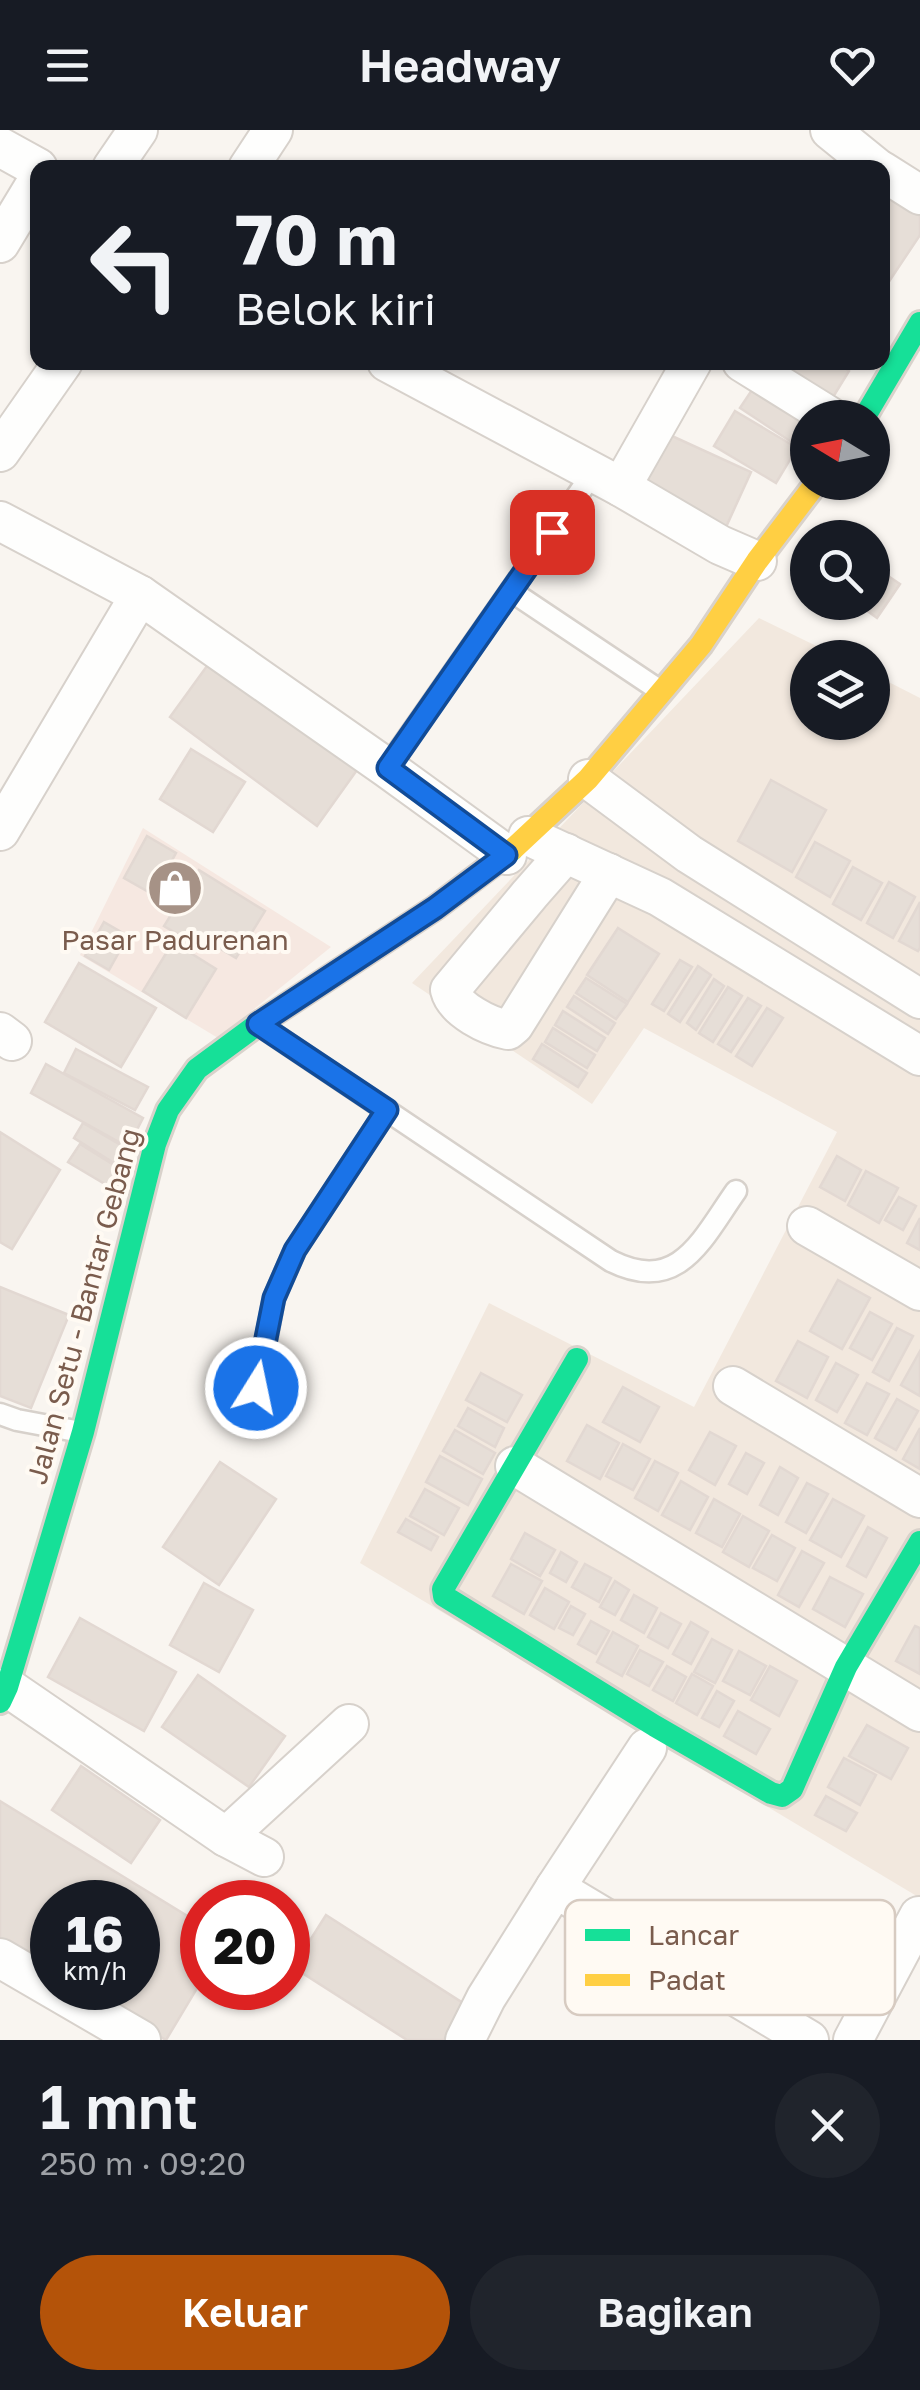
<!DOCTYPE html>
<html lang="id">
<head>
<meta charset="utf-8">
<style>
  :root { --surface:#171b24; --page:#20242c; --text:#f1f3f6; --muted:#9ea1a6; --accent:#b45309 }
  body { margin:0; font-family:"Golos Text",sans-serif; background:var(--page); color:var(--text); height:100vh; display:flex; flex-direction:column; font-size:38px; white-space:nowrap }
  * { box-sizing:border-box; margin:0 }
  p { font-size:32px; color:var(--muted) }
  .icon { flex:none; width:55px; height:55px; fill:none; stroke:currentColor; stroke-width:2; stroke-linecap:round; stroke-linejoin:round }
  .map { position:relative; height:1910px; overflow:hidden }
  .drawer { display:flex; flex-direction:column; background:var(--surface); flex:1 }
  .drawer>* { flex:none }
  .hud { position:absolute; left:30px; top:30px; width:860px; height:210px; border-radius:20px; box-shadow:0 2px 8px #0004; background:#171b24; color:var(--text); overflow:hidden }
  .needle { width:65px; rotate:280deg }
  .fabs { position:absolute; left:790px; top:270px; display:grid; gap:20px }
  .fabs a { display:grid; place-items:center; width:100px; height:100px; border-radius:50%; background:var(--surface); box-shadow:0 2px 8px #0004; font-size:50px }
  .speed { position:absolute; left:30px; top:1750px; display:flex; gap:20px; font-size:50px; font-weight:700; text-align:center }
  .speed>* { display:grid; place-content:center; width:130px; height:130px; border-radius:50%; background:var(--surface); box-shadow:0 2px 8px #0004; line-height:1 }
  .speed small { font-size:25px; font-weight:400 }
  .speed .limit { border:15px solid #d22; background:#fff; color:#111 }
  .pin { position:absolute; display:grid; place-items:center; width:85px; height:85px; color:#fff; margin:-42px; border-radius:20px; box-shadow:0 5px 15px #0006 }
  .me { position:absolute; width:110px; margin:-55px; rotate:10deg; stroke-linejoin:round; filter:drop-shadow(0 0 8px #0008) }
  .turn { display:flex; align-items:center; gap:35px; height:210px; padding:0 40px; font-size:45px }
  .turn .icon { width:130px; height:130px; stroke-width:2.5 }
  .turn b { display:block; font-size:70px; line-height:85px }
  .round { display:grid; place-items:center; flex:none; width:105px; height:105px; border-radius:52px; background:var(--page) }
  .overview { display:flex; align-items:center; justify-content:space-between; height:170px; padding:0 40px }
  h1 { font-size:60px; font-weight:600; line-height:75px }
  .primary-button { display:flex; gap:20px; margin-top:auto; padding:20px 40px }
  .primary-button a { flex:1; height:115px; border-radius:60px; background:var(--accent); color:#fff; font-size:40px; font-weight:600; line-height:115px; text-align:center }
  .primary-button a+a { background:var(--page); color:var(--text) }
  header { display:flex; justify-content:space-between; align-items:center; height:130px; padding:0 40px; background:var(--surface); font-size:45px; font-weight:600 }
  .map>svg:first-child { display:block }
  .residential { fill:#f2e8de }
  .commercial { fill:#f6e8e1 }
  .building { fill:#e6ded7; stroke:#e2d8d2; stroke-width:2.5 }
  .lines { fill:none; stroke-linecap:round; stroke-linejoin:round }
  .lane-casing { stroke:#d7d1cb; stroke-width:25 }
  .street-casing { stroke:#d7d1cb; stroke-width:42 }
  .fast-casing { stroke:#d9d2cb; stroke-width:28 }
  .slow-casing { stroke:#d9d2cb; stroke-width:28 }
  .lane { stroke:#fefefd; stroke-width:20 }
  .street { stroke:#fefefd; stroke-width:38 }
  .fast { stroke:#16e098; stroke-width:22 }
  .slow { stroke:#ffcf43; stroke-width:22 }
  .route-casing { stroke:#114b97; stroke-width:25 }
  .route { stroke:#1a73e8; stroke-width:18 }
  .labels { text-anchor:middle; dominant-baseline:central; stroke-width:8; stroke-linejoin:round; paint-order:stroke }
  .poi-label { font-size:28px; fill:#7a5c4d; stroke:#fffaf3 }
  .street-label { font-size:28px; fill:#7a5c4d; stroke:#fffaf3 }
  .key { fill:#fffaf3; stroke:#d7cbc1; stroke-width:2.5 }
  .key-label { font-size:28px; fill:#7a5c4d }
</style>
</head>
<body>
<header><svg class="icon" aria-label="menu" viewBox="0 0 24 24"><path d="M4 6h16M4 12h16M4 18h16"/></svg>Headway<svg class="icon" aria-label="heart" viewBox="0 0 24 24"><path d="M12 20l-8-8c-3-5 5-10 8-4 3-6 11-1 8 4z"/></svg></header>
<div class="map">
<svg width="920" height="1910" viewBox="0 0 920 1910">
  <rect width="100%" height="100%" fill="#f9f5f0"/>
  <path class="residential" d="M759,488l80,39 -31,1v64h64l1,-48 47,24v1200l-560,-335 129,-260 205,104 143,-275 -193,-104 -52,76 -180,-121z"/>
  <path class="commercial" d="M143,698l188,119 -113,91 -138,-83z"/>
  <g class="building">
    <path d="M882,62l38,24v19l-38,57z"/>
    <path d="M774,232h62l13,9 -19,31z"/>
    <path d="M760,248l50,33 -20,30 -50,-33z"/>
    <path d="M735,281l62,37 -21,35 -62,-37z"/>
    <path d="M661,301l90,41 -25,55 -90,-41z"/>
    <path d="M872,435l28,19 -23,34 -22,-16h17z"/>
    <path d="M215,525l147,108 -45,63 -147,-109z"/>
    <path d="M191,619l54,33 -32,50 -53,-33z"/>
    <path d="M771,650l55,30 -34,62 -54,-31z"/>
    <path d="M147,706l29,17 -7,13 15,9 -16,28 -44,-25z"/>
    <path d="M815,712l35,19 -20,36 -34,-20z"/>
    <path d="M853,737l29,16 -21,37 -28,-16z"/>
    <path d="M199,740l66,41 -29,47 -27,-16 -5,8 -40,-24z"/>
    <path d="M889,752l26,15 -22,41 -26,-15z"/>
    <path d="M920,772v46l-2,3 -19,-10z"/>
    <path d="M104,792l24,14 -19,34 -24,-14z"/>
    <path d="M618,798l41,26 -31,48 -41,-27z"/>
    <path d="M173,812l43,27 -30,49 -43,-27z"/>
    <path d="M680,830l12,7 -28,44 -12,-7z"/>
    <path d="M79,833l77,45 -35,59 -76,-45z"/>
    <path d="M698,836l13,9 -31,47 -12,-8z"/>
    <path d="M586,848l41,26 -11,15 -40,-26z"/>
    <path d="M714,849l10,7 -28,44 -9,-7z"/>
    <path d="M728,857l14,9 -29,46 -14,-9z"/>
    <path d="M574,866l41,27 -7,11 -41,-27z"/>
    <path d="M748,868l13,8 -30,46 -13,-8z"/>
    <path d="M767,878l16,10 -31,48 -16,-10z"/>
    <path d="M563,881l42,27 -8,13 -42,-26z"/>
    <path d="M553,898l42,27 -8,13 -42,-26z"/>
    <path d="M542,914l45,29 -9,14 -45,-28z"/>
    <path d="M76,919l72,38 -13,23 -71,-37z"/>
    <path d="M46,934l97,54 -15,29 -97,-54z"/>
    <path d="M83,993l41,24 -10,16 -40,-25z"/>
    <path d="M0,1002l60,38 -48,79 -12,-7z"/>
    <path d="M80,1014l45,28 -10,18 -47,-28z"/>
    <path d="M837,1026l24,14 -16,31 -25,-14z"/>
    <path d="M866,1041l32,17 -19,35 -31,-18z"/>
    <path d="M899,1067l17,9 -13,24 -18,-10z"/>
    <path d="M920,1088v32l-13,-7z"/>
    <path d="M838,1150l32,18 -28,51 -32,-18z"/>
    <path d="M0,1157l69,28 -38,93 -31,-12z"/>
    <path d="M870,1182l22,12 -20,36 -22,-12z"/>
    <path d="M897,1198l16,8 -24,45 -16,-9z"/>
    <path d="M798,1211l30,16 -21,41 -31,-17z"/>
    <path d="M920,1221v45l-19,-11z"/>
    <path d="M836,1233l22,12 -21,37 -21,-12z"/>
    <path d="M481,1243l41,22 -15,27 -41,-22z"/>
    <path d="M867,1253l22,11 -22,41 -22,-12z"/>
    <path d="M623,1257l36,20 -19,35 -37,-20z"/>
    <path d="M897,1269l21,12 -22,39 -21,-12z"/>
    <path d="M468,1278l36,20 -9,19 -37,-21z"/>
    <path d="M587,1295l32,18 -19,36 -33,-18z"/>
    <path d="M920,1298v41l-17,-10z"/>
    <path d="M455,1300l40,23 -12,21 -40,-23z"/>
    <path d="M710,1302l26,14 -21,39 -26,-15z"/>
    <path d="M623,1314l27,15 -17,31 -27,-14z"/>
    <path d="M746,1323l18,10 -17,31 -18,-10z"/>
    <path d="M440,1326l42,23 -14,26 -42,-23z"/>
    <path d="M655,1331l23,12 -20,38 -23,-13z"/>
    <path d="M220,1332l56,37 -57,86 -56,-38z"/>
    <path d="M780,1337l18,11 -20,37 -18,-10z"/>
    <path d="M681,1351l27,16 -18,33 -28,-15z"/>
    <path d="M807,1353l21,11 -22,39 -20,-11z"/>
    <path d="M425,1359l34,19 -15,27 -34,-19z"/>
    <path d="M714,1369l26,15 -18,33 -26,-14z"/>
    <path d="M833,1369l31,17 -23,41 -31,-17z"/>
    <path d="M743,1386l26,15 -20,36 -26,-15z"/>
    <path d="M406,1389l32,18 -7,13 -33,-18z"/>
    <path d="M868,1397l19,11 -21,39 -19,-11z"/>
    <path d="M525,1403l30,17 -15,26 -29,-17z"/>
    <path d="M772,1405l23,13 -18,33 -24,-13z"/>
    <path d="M802,1421l22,12 -25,44 -21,-12z"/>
    <path d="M561,1422l16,10 -11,20 -16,-9z"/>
    <path d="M511,1434l31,17 -18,33 -31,-18z"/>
    <path d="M585,1434l26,14 -12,24 -27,-15z"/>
    <path d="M830,1447l33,17 -18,33 -32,-18z"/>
    <path d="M615,1451l14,9 -14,25 -15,-8z"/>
    <path d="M204,1453l49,27 -34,62 -49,-27z"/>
    <path d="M545,1458l24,14 -15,27 -24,-14z"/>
    <path d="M634,1465l23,13 -13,25 -23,-13z"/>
    <path d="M571,1476l14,8 -12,21 -14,-7z"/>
    <path d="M661,1483l20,11 -13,24 -20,-11z"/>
    <path d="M80,1488l96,54 -32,59 -96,-54z"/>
    <path d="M591,1491l18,10 -13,23 -18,-10z"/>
    <path d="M691,1492l17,10 -17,32 -18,-10z"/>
    <path d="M915,1496l5,2v46l-24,-13z"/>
    <path d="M613,1502l25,14 -16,30 -25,-14z"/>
    <path d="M712,1509l20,11 -17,33 -21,-11z"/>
    <path d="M640,1520l23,12 -14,24 -22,-12z"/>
    <path d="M739,1521l27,15 -16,29 -27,-14z"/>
    <path d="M667,1536l19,11 -13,24 -20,-11z"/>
    <path d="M770,1536l27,15 -18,35 -28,-16z"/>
    <path d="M692,1544l21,12 -16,29 -21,-12z"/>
    <path d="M198,1545l87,61 -36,51 -87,-60z"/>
    <path d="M717,1561l17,10 -15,26 -17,-9z"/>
    <path d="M738,1581l32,18 -14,25 -32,-18z"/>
    <path d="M867,1595l41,23 -17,31 -42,-23z"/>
    <path d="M844,1628l32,17 -16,30 -32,-18z"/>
    <path d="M81,1636l79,54 -29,43 -79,-53z"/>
    <path d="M826,1666l31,17 -11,18 -31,-16z"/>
    <path d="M0,1671l202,124v55l-36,60 -88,-52h60v-86h-86v70l-52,-32z"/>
    <path d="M326,1785l140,90 -22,35h-37l-114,-73z"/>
  </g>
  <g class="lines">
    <g class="lane-casing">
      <g id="lane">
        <path d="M511,461l148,99"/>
        <path d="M387,638l206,-295"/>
        <path d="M264,898l347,233c68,34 91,-22 125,-70"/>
        <path d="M257,1258l17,-90 21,-48 92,-140"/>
        <path d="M0,1284l17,6 64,12"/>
      </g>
    </g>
    <g class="street-casing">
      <g id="street">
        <path d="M830,0l47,38"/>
        <path d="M0,17l38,21"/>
        <path d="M112,38l26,-38"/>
        <path d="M248,38l25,-38"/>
        <path d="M882,41l38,24"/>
        <path d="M0,113l38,-63"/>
        <path d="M387,232l234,125 99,58 37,16"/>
        <path d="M742,232l90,56"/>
        <path d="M0,322l63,-90"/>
        <path d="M621,357l71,-125"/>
        <path d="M0,391l140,74 247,173 120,87"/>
        <path d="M588,649l101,75 231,145"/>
        <path d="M0,701l140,-236"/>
        <path d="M528,706l132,61 260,159"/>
        <path d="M566,723l-36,41 -80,96c5,20 38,36 58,40l6,-5 95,-152"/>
        <path d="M0,902l12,9"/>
        <path d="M807,1096l113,65"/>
        <path d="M733,1256l187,112"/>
        <path d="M515,1336l405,246"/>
        <path d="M7,1557l219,150 38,20"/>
        <path d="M226,1707l123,-113"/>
        <path d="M555,1758l92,-140"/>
        <path d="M0,1828l141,82"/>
        <path d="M465,1910l21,-42 69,-110 254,152"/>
        <path d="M853,1910l66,-124"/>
      </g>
    </g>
    <g class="fast-casing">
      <g id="fast">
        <path d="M864,288l56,-95"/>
        <path d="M577,1229l-134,230 1,7 211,130 116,67 11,3 10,-7 54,-122 74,-125"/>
        <path d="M0,1572l7,-15 76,-255 72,-288 13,-34 29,-41 61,-45 177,-116 77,-58"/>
      </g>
    </g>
    <g class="slow-casing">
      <path id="slow" d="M512,720l76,-71 113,-134 56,-84 60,-79"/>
    </g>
    <use href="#lane" class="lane"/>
    <use href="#street" class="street"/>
    <use href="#fast" class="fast"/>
    <use href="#slow" class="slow"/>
  </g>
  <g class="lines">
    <g class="route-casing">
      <path id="route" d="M256,1258l18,-90 21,-48 92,-140 -129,-86 177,-116 71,-53 -118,-87 164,-236"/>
    </g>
    <use href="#route" class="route"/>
  </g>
  <defs>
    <g id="shop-disc" transform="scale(2.875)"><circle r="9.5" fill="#a69286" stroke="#fffaf3"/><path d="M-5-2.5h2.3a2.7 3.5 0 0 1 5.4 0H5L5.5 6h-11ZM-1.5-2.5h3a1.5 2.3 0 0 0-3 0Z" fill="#fff"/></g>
  </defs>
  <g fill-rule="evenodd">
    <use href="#shop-disc" x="175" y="758"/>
  </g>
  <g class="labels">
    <g class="poi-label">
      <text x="175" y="809">Pasar Padurenan</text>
    </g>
    <g class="street-label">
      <text transform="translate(83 1176) rotate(-75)">Jalan Setu - Bantar Gebang</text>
    </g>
  </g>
  <rect x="565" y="1770" width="330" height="115" rx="15" class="key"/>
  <rect x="585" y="1799" width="45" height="12" fill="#16e098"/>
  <rect x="585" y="1844" width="45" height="12" fill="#ffcf43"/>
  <g class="key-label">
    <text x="648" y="1815">Lancar</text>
    <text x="648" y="1860">Padat</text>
  </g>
</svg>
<div class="fabs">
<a><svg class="needle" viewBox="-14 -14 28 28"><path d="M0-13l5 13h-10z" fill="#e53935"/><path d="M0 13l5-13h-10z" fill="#9ea1a6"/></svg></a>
<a><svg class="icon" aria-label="search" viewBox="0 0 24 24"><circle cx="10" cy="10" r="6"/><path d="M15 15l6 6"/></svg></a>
<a><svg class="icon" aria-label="layers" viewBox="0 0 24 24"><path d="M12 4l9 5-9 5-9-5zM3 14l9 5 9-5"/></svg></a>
</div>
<div class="speed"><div>16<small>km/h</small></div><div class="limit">20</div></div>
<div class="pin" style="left:552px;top:402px;background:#d93025"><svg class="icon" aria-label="arrive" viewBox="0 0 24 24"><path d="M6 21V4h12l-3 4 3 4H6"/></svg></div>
<svg class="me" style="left:256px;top:1258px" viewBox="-20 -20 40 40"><circle r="17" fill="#1a73e8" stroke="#fff" stroke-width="3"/><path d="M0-11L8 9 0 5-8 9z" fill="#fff"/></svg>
<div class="hud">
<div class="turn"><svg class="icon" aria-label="left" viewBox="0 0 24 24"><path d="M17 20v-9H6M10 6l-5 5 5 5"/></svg><div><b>70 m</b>Belok kiri</div></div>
</div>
</div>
<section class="drawer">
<div class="overview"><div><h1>1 mnt</h1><p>250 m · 09:20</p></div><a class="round"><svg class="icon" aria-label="close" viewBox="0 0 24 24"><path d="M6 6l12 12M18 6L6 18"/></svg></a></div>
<div class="primary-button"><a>Keluar</a><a>Bagikan</a></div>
</section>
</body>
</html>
